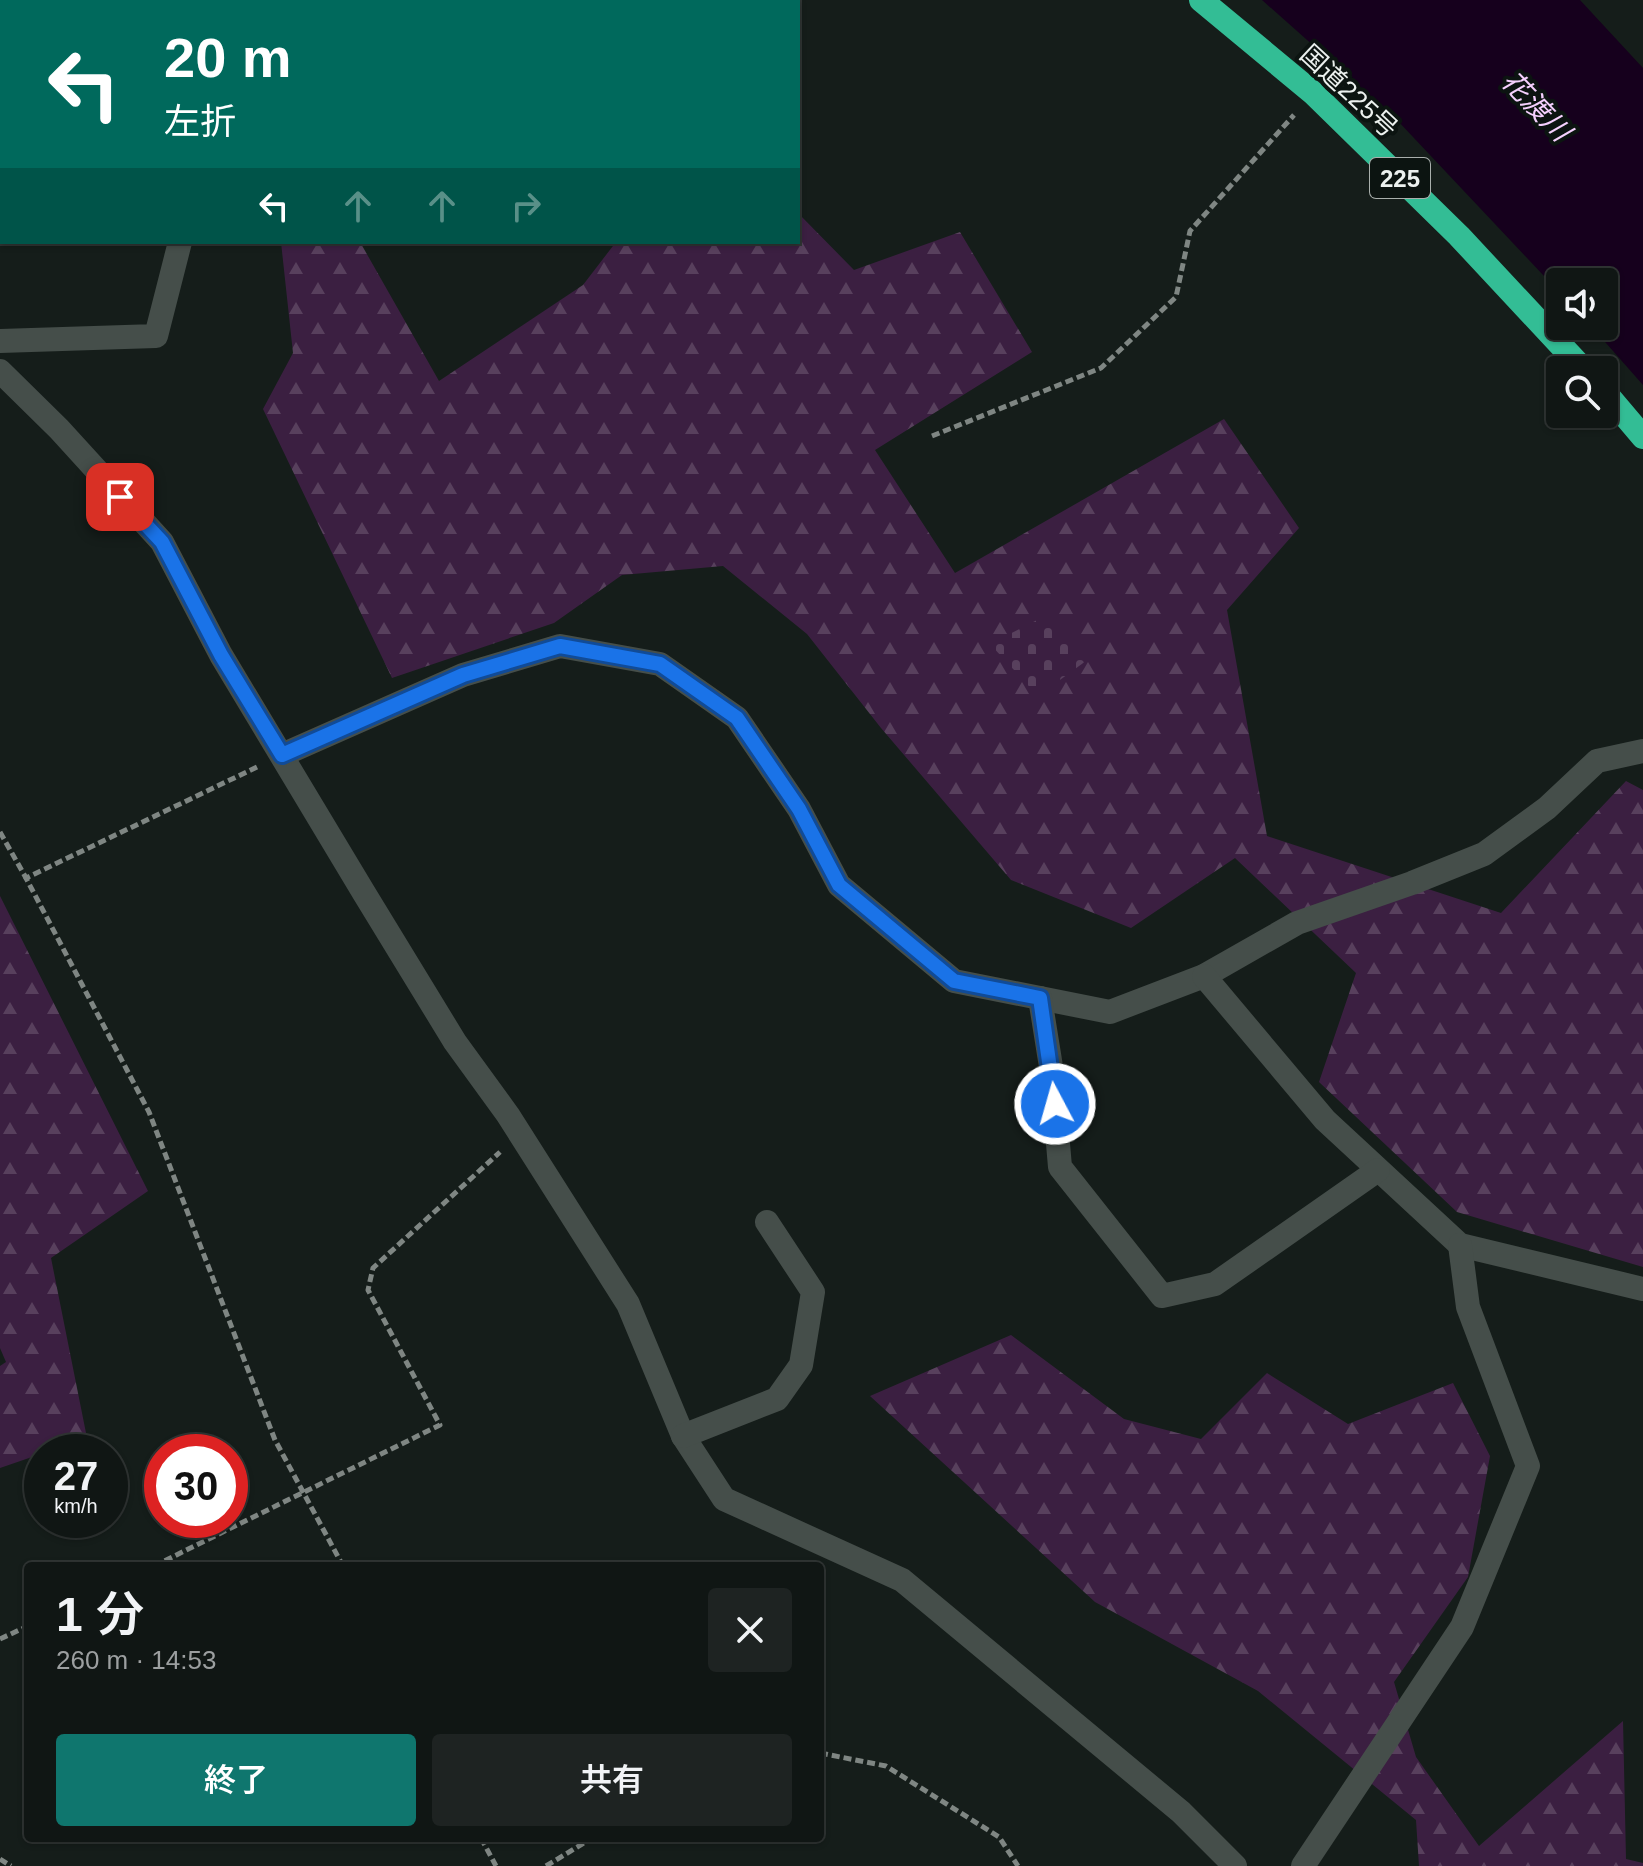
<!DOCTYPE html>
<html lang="ja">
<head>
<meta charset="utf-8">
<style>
  :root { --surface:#101614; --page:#1e2322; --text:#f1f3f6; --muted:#9c9fa0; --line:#303534; --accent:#0f766e }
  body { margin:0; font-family:Arial,"Noto Sans JP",sans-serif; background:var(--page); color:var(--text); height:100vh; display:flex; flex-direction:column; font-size:30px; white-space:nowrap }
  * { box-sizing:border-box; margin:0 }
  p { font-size:26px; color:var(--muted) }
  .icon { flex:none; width:44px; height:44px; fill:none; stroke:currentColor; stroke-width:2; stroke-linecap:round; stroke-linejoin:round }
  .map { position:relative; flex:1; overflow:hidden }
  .details { position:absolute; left:24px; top:1562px; width:800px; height:280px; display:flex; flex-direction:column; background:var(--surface); border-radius:8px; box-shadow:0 2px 6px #0004,0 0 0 2px var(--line) }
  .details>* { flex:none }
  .guide { position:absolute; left:0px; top:0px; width:800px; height:244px; box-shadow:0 2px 6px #0004,0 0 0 2px var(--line); background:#00695c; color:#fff; overflow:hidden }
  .fabs { position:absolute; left:1546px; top:268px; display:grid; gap:16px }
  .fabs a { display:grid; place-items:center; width:72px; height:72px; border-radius:8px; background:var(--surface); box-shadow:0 2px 6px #0004,0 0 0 2px var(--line); font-size:40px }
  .speed { position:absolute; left:24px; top:1434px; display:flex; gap:16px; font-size:40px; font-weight:700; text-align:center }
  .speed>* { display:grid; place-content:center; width:104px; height:104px; border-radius:50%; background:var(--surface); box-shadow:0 2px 6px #0004,0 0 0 2px var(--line); line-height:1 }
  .speed small { font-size:20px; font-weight:400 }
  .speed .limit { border:12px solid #d22; background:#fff; color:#111 }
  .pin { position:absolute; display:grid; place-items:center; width:68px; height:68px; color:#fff; margin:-34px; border-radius:16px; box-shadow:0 4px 12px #0006 }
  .me { position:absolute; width:88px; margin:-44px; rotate:354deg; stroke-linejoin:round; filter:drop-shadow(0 0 6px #0008) }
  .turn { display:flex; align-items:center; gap:28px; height:168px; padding:0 32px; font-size:36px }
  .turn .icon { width:104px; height:104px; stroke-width:2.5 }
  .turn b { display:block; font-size:56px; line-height:68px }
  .lanes { display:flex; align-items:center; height:76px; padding:0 32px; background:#0003; justify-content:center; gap:40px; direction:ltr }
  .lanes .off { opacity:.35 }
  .round { display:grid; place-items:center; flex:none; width:84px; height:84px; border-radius:8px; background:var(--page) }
  .summary { display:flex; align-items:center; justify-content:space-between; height:136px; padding:0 32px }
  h1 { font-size:48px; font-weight:600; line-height:60px }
  .action { display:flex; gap:16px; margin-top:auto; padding:16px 32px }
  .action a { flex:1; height:92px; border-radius:8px; background:var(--accent); color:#fff; font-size:32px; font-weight:600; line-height:92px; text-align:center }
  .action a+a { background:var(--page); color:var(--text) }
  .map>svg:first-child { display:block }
  .forest { fill:url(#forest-firs) }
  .cemetery { fill:url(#cemetery-stones) }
  .water { fill:#16001d }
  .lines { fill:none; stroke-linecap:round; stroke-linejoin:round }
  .path { stroke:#7f8683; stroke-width:5; stroke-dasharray:8 4; stroke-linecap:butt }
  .street { stroke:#454e4a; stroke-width:24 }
  .highway { stroke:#33bd95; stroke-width:24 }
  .route-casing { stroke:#114b97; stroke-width:20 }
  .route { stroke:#1a73e8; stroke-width:14 }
  .labels { text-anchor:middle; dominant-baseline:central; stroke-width:8; stroke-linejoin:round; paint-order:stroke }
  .shield { fill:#0c1411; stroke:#a9afac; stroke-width:2 }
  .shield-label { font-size:24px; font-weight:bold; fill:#ecf1ef }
  .street-label { font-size:26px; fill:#ecf1ef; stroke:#0c1411 }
  .water-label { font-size:28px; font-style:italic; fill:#f5d0fe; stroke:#0c1411 }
</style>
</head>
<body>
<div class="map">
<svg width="1643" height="1866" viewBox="0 0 1643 1866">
  <defs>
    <pattern id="forest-firs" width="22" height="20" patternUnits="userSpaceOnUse" patternTransform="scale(2)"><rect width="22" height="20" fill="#3b1f41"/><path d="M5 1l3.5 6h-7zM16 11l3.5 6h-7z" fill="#58405d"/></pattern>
    <pattern id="cemetery-stones" width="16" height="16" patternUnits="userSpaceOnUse" patternTransform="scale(2)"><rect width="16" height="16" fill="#3b1f41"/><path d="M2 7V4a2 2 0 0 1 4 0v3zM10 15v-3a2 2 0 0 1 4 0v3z" fill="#58405d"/></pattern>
  </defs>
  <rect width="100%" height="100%" fill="#151d1a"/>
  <g class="forest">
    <path d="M798,213l56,57 106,-38 72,120 -157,98 80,123 269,-154 75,109 -72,82 40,226 234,77 125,-132 17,9v477l-186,-55 -138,-130 37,-109 -121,-115 -104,70 -120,-48 -130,-152 -74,-94 -84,-68 -101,9 -68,48 -162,55 -129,-269 30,-56 -12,-111h79l79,139 144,-96 33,-43h182z"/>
    <path d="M0,896l148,295 -97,67 36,180 -87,30v-102l6,-4 -6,-14z"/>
    <path d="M1011,1335l113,84 77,20 66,-66 81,51 105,-41 37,73 -22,121 -74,105 22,75 63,89 144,-125 3,138 17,4v3h-224l-3,-46 -158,-129 -163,-89 -225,-206z"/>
  </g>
  <path class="cemetery" d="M1041,618l49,40 -52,38 -48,-52z"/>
  <path class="water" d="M1262,0h318l63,68v317l-52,-59h13v-44h-44v11l-163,-173z"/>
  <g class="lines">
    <g class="path">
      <path d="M932,436l169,-68 75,-71 14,-66 104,-116"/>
      <path d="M257,767l-231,111 123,234 126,328 68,126"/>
      <path d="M0,832l26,46"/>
      <path d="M154,1566l286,-141 -72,-135 5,-22 127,-116"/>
      <path d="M0,1639l28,-13"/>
      <path d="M820,1753l66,13 113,71 19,29"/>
      <path d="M481,1838l15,28"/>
      <path d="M0,1859l11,7"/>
      <path d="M546,1866l46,-28"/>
    </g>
    <g class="street">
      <path d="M484,2l2,-2"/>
      <path d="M0,31h2"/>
      <path d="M0,341l156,-5 24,-94"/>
      <path d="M0,371l59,58 103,113 59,113 143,238 91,149 53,73 120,189 55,132 41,63 178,81 279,232 54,54"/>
      <path d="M282,755l181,-80 97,-29 100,18 77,54 62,91 40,76 115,96 156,31 94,-36 93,-53 115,-40 72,-29 63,-46 50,-47 46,-10"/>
      <path d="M1204,976l121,144 135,125 183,44"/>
      <path d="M1040,998l12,75 8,94 102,129 53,-12 163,-114"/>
      <path d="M683,1436l94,-37 24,-34 12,-73 -46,-70"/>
      <path d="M1303,1866l159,-239 66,-161 -60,-159 -8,-62"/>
    </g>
    <g class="highway">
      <path d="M1201,0l112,93 146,143 125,134"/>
      <path d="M1604,391l39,46"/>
    </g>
  </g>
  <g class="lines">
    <g class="route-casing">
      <path id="route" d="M120,497l42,45 59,113 61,100 181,-80 97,-29 100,18 77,54 62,91 40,76 115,96 86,17 15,106"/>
    </g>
    <use href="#route" class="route"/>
  </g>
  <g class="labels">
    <rect class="shield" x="1370" y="158" width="60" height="40" rx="6"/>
    <g class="shield-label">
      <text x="1400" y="178">225</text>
    </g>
    <g class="street-label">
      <text transform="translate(1349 91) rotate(43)">国道225号</text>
    </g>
    <g class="water-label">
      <text transform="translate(1536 106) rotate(46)">花渡川</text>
    </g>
  </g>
</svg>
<div class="fabs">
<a><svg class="icon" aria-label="sound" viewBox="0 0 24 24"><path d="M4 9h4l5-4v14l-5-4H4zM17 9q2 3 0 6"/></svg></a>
<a><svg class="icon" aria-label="search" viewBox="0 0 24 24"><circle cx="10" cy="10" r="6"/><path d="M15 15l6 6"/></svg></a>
</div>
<div class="speed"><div>27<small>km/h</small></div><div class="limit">30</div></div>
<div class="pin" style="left:120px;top:497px;background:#d93025"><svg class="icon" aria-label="arrive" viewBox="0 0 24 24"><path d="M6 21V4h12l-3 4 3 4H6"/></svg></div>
<svg class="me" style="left:1055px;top:1104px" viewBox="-20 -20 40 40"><circle r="17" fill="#1a73e8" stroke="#fff" stroke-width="3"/><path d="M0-11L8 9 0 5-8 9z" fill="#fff"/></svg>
<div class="guide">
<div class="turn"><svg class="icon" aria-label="left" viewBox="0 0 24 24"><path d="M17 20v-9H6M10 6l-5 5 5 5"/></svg><div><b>20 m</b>左折</div></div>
<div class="lanes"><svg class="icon" aria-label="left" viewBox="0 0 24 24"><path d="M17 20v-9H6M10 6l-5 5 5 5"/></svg><svg class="icon off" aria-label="ahead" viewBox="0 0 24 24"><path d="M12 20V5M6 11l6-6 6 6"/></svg><svg class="icon off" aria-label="ahead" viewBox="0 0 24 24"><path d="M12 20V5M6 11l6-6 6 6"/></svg><svg class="icon off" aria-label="right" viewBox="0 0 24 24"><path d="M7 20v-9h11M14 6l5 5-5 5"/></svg></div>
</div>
<section class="details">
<div class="summary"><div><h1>1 分</h1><p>260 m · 14:53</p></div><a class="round"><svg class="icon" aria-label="close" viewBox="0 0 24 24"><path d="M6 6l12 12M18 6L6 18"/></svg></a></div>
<div class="action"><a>終了</a><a>共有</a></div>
</section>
</div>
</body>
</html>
